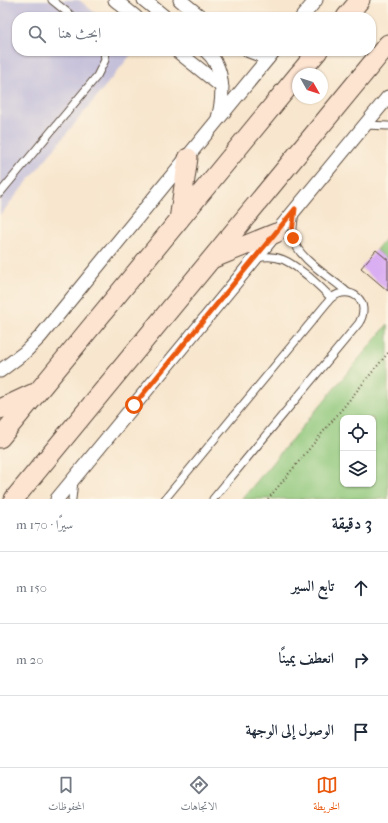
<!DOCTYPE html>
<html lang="ar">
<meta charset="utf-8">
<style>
body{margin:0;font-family:"IM FELL French Canon",Amiri,serif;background:#f6f6f7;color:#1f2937;direction:rtl}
.controls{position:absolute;right:12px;bottom:12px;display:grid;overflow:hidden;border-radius:8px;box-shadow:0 1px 3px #0004}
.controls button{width:36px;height:36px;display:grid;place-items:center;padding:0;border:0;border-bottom:1px solid #e0e1e3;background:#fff;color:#1f2937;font:20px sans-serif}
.compass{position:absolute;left:292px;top:68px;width:36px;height:36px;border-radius:50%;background:#fff;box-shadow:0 1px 3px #0004;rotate:129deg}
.stop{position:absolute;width:12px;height:12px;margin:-9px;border:3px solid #ea580c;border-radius:50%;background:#fff}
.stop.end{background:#ea580c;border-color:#fff;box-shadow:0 1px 4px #0008}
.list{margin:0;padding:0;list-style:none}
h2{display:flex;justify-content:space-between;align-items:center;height:52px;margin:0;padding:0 16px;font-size:17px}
h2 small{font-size:13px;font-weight:400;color:#747a83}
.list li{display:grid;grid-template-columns:26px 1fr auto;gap:12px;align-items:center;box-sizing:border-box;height:72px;padding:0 16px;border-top:1px solid #e0e1e3}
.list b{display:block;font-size:15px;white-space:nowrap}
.list em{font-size:13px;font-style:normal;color:#747a83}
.icon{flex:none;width:22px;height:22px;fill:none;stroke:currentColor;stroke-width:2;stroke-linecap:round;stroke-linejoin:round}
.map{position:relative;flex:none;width:388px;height:499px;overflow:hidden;direction:ltr}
.search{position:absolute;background:#fff;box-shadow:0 1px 3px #0004;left:12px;right:12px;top:12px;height:44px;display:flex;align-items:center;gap:10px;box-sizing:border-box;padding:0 14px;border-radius:16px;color:#747a83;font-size:15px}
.sheet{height:268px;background:#fff}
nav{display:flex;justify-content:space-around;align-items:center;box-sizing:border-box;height:56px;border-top:1px solid #e0e1e3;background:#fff;font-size:11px;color:#747a83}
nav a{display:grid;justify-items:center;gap:2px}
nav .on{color:#ea580c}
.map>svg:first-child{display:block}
</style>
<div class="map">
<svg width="388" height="499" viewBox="0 0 388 499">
<rect width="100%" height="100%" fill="#fcf5e5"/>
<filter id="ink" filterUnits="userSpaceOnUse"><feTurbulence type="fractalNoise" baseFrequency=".025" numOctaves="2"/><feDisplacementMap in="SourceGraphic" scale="8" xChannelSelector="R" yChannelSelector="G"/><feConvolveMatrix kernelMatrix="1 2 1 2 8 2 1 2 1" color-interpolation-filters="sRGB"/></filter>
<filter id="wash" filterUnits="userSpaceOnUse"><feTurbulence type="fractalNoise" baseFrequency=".012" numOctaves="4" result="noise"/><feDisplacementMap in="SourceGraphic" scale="16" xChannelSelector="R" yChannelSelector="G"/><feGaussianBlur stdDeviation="0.9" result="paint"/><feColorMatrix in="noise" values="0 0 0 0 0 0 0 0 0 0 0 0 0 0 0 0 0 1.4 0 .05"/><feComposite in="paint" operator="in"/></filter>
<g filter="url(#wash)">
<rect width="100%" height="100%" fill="#f8e6ce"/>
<path fill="#c5c0da" d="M0,0H79L100,17H17V51H134L0,215Z"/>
<g fill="#8fc77b" stroke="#65784c" fill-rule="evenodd">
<path d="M388,235V260L376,250Z"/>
<path d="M388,324V499H242ZM343,418H373V484H343Z"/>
</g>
<g id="blocks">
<path fill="#daaef2" d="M376,250L388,260V291L361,268Z"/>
</g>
</g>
<g filter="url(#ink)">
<use href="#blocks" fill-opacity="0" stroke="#574638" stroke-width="1"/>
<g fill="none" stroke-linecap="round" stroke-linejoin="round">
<g stroke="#574638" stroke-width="9">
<g id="lane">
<path d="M52,0L73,17"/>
<path d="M366,125L388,126"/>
<path d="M0,193L97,76L105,60L104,51"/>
<path d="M295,212C294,220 292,229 293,237C296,258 332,278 347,292"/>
<path d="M257,258C280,253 291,263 308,276C316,283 324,290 331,298"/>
<path d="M72,499L74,481"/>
<path d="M165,499L331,298C351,283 372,302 359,323L213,499"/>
</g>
</g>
<g stroke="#574638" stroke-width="15">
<g id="street">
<path d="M115,0L136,17"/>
<path d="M144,0L165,17"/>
<path d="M180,0L201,17"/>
<path d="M302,17L316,0"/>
<path d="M177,51L222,87"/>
<path d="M206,51C225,67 224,97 218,118"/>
<path d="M249,51L268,58"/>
<path d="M0,371L24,353L40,337L274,51"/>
<path d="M57,499L388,97"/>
</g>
</g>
<g stroke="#574638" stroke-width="21">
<g id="secondary">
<path d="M346,17L360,0"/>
<path d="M299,74L318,51"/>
<path d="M179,220L188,158"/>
<path d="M214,258L276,233"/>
<path d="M0,409L32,394"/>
<path d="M0,438L298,75"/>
<path d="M14,499L388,44"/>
</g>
</g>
<path stroke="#574638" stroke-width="2" stroke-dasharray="1 3" stroke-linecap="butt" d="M268,499L388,353"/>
<use href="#lane" stroke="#fff" stroke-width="7"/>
<use href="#street" stroke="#fff" stroke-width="13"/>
<use href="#secondary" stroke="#fde4d1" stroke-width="19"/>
</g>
</g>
<g fill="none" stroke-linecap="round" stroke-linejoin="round" filter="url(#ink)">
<path stroke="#ea580c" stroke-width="5" d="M134,405L295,209L292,232L293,238"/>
</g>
</svg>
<div class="controls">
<button><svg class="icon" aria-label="locate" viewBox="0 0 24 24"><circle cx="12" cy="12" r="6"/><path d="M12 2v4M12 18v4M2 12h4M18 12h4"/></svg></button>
<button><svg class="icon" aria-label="layers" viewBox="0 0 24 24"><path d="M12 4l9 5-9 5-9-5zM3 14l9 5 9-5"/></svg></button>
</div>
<svg class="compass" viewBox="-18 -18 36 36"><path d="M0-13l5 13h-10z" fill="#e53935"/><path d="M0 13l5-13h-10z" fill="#747a83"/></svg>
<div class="stop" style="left:134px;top:405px"></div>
<div class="stop end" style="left:293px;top:238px"></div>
<div class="search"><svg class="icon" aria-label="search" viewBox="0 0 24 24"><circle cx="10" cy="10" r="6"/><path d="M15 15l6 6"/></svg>ابحث هنا</div>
</div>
<section class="sheet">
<h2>3 دقيقة<small>سيرًا · 170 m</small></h2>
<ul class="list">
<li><svg class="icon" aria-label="ahead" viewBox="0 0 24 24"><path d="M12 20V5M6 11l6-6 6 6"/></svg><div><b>تابع السير</b></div><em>150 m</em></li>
<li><svg class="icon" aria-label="right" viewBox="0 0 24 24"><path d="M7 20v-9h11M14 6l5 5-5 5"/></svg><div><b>انعطف يمينًا</b></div><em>20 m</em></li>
<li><svg class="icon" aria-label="arrive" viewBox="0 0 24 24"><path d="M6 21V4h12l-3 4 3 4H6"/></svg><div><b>الوصول إلى الوجهة</b></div></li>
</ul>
</section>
<nav>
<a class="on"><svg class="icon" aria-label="map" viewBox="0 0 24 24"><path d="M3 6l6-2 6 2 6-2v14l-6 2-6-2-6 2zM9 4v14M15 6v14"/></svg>الخريطة</a>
<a><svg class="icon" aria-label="directions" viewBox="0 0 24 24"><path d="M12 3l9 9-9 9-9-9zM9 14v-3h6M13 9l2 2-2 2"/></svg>الاتجاهات</a>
<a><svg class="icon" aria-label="saved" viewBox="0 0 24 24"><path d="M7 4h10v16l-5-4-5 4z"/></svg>المحفوظات</a>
</nav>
